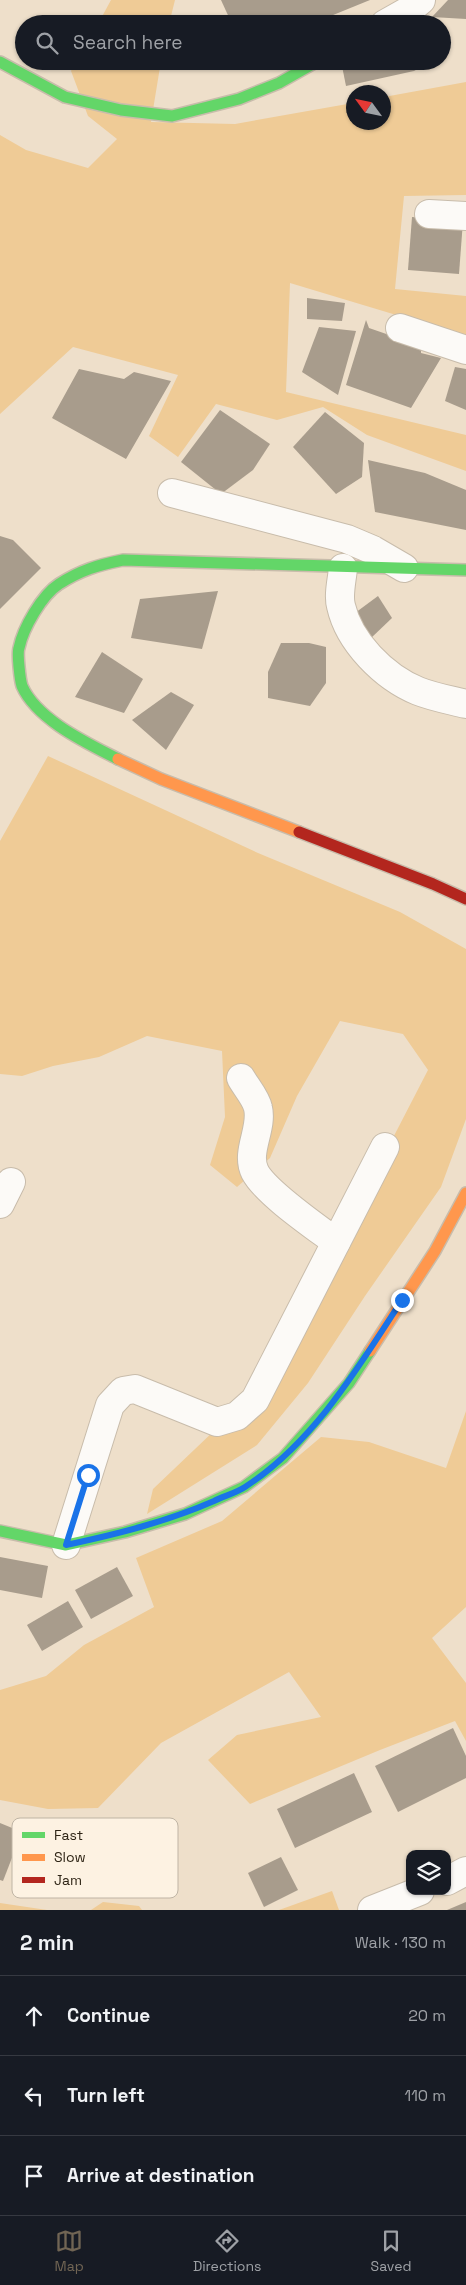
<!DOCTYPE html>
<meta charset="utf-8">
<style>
body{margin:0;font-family:"Space Grotesk",sans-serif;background:#20242c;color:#f1f3f6}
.controls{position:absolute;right:15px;bottom:15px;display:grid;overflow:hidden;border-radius:10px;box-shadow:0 1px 4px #0004}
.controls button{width:45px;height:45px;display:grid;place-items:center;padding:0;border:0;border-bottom:1px solid #363941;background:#171b24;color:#f1f3f6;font:25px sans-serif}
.compass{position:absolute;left:346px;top:85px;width:45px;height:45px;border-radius:50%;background:#171b24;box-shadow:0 1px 4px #0004;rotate:303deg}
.stop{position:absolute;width:15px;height:15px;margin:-11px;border:4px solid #1a73e8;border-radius:50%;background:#fff}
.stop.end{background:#1a73e8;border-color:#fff;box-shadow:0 1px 5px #0008}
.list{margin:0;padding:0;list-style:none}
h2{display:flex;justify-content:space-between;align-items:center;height:65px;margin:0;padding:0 20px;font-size:21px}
h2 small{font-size:16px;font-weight:400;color:#9ea1a6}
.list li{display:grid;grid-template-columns:32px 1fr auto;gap:15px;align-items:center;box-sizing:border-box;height:80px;padding:0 20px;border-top:1px solid #363941}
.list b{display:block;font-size:19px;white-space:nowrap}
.list em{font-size:16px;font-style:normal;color:#9ea1a6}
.icon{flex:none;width:28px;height:28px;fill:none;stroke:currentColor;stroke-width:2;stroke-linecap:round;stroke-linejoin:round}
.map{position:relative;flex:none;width:466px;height:1910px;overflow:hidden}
.search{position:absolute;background:#171b24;box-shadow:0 1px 4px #0004;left:15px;right:15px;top:15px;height:55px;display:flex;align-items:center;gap:12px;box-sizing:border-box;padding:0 18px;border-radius:28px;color:#9ea1a6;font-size:19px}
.sheet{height:305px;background:#171b24}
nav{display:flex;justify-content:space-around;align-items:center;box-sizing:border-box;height:70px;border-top:1px solid #363941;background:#171b24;font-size:14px;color:#9ea1a6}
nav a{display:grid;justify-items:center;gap:2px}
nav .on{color:#716554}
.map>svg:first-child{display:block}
</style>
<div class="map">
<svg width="466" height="1910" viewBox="0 0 466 1910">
<rect width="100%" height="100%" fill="#eedfca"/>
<g fill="#efcb96">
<path d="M111,0H175L169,24H98Z"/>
<path d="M76,61H161L151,122L235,124L353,103L354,122H384V97L466,82V195L404,196L395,289L466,296V336L290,283L286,392L466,435V471L367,435L323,407L277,420L216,404L178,457L149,436L178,375L73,347L0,414V135L26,150L88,168L117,139L88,116L71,71Z"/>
<path d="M48,756L258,853L400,912L466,949V1119L441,1187L365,1296L308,1383L257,1445L147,1514L153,1489L216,1429L287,1343L428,1070L403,1034L340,1021L297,1096L270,1158L237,1187L210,1165L225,1117L222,1051L147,1036L99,1057L53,1066L22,1076L0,1074V841Z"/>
<path d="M466,1411V1607L432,1638L466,1683V1741L455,1721L380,1750L250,1804L208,1760L237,1735L321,1717L289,1672L161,1743L98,1808L48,1809L0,1800V1690L46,1676L84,1645L154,1607L136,1558L222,1521L321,1437L369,1442L446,1468Z"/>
<path d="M332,1891L339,1910H279Z"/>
<path d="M103,1902L139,1906L142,1910H91Z"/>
<path d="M0,1903L47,1910H0Z"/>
</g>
<g fill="#a89c8c">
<path d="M221,0H370L311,24H232Z"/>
<path d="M448,0H466V19L432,17Z"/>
<path d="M427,16L432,24H416Z"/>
<path d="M442,40L449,52L442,56Z"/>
<path d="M341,61H432L414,71L346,86Z"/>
<path d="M412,217L463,221L459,274L408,270Z"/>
<path d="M307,298L345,303L342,321L307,319Z"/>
<path d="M366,320L369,328L421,346V353L441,358L411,408L346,385Z"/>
<path d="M319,327L356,331L338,395L302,372Z"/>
<path d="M455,367L466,369V410L445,401Z"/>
<path d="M79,369L124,379L134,372L171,381L126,459L52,418Z"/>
<path d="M220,410L270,444L253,470L221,494L181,462Z"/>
<path d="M325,412L364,443L362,477L336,494L293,447Z"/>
<path d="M368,460L425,473L466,490V530L375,512Z"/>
<path d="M0,536L13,540L41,568L0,609Z"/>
<path d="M218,591L202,649L131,638L140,599Z"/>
<path d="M378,596L392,618L370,639L355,613Z"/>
<path d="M281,643H309L326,647V683L310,706L268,698V672Z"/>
<path d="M102,652L143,679L124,713L75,697Z"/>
<path d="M171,692L194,705L166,750L132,720Z"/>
<path d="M0,1557L48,1566L42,1598L0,1590Z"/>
<path d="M117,1567L133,1596L91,1619L75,1590Z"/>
<path d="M68,1601L83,1627L42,1651L27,1625Z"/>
<path d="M453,1728L466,1756V1778L398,1812L375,1766Z"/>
<path d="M354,1773L372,1812L295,1848L277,1809Z"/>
<path d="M0,1823L22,1832L3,1881L0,1880Z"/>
<path d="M281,1857L298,1890L264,1907L248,1873Z"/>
<path d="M466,1902V1910H447Z"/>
</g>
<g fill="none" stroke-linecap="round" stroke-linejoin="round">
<g stroke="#c8bcab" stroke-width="30">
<g id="street">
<path d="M385,24L408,11L421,0"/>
<path d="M429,214L466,216"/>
<path d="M400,328L466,350"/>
<path d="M172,493L347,539L373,550L404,568"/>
<path d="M343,568C342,580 338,595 341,606C349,642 384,677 418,691C433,697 450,700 466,704"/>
<path d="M241,1078C246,1087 256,1098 258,1108C263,1129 245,1152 255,1172C266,1193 316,1227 336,1242"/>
<path d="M0,1204L11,1182"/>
<path d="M66,1545L110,1405L123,1391L135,1389L217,1422L237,1416L255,1400L385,1147"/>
<path d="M447,1881L466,1871"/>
<path d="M372,1910L420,1891"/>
</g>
</g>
<g stroke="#c8bcab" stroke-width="14">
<g id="fast">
<path d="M0,62L65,97L121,110L172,116L239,99L279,83L318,61"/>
<path d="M118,759C87,743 37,720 22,686C20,680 17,653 19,648C23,628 42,595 59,584C81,570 98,565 123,560L466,570"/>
<path d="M0,1531L66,1545L125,1532L185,1514L244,1487L283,1458L349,1383L370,1351"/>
</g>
</g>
<g stroke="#c8bcab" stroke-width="14">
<g id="slow">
<path d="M118,759L161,779L299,832"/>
<path d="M370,1351L435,1251L466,1193"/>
</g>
</g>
<g stroke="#c8bcab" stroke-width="14">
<path id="jam" d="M299,832L433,884L466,899"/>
</g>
<use href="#street" stroke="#fcfaf7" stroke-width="28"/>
<use href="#fast" stroke="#63d668" stroke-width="11"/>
<use href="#slow" stroke="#ff974d" stroke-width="11"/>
<use href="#jam" stroke="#b3261e" stroke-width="11"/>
</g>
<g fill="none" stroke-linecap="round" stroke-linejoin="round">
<path stroke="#1a73e8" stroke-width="6" d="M88,1475L66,1545C117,1534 166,1522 214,1501C224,1496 236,1493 245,1487C314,1442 358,1368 402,1300"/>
</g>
<rect x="12" y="1818" width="166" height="80" rx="8" fill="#fdf2e2" stroke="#bfb4a4" stroke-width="1"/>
<rect x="22" y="1832" width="23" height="6" fill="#63d668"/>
<rect x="22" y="1854" width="23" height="7" fill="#ff974d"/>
<rect x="22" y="1877" width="23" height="6" fill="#b3261e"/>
<g font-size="14" fill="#2e2415">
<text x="54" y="1840">Fast</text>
<text x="54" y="1862">Slow</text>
<text x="54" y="1885">Jam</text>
</g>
</svg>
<div class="controls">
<button><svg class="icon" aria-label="layers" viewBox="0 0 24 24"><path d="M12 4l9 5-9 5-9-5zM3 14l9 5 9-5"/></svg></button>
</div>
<svg class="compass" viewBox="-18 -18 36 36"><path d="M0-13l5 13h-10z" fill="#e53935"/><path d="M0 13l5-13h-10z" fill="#9ea1a6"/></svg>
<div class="stop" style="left:88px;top:1475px"></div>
<div class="stop end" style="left:402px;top:1300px"></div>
<div class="search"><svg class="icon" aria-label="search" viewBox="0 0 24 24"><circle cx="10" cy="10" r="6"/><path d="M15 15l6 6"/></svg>Search here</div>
</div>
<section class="sheet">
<h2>2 min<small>Walk · 130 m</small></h2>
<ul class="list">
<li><svg class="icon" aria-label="ahead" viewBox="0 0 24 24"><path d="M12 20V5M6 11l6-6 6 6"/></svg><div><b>Continue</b></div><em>20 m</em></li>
<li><svg class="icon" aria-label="left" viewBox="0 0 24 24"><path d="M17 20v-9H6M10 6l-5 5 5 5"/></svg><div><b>Turn left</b></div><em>110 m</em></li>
<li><svg class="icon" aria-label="arrive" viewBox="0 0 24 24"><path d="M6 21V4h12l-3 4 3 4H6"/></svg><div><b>Arrive at destination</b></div></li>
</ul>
</section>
<nav>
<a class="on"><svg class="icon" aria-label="map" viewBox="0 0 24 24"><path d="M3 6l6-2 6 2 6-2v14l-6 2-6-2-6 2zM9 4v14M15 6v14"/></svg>Map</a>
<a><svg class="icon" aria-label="directions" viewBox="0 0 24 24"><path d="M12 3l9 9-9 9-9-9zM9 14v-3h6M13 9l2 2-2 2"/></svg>Directions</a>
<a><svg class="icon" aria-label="saved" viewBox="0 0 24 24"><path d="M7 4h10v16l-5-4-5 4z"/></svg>Saved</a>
</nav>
